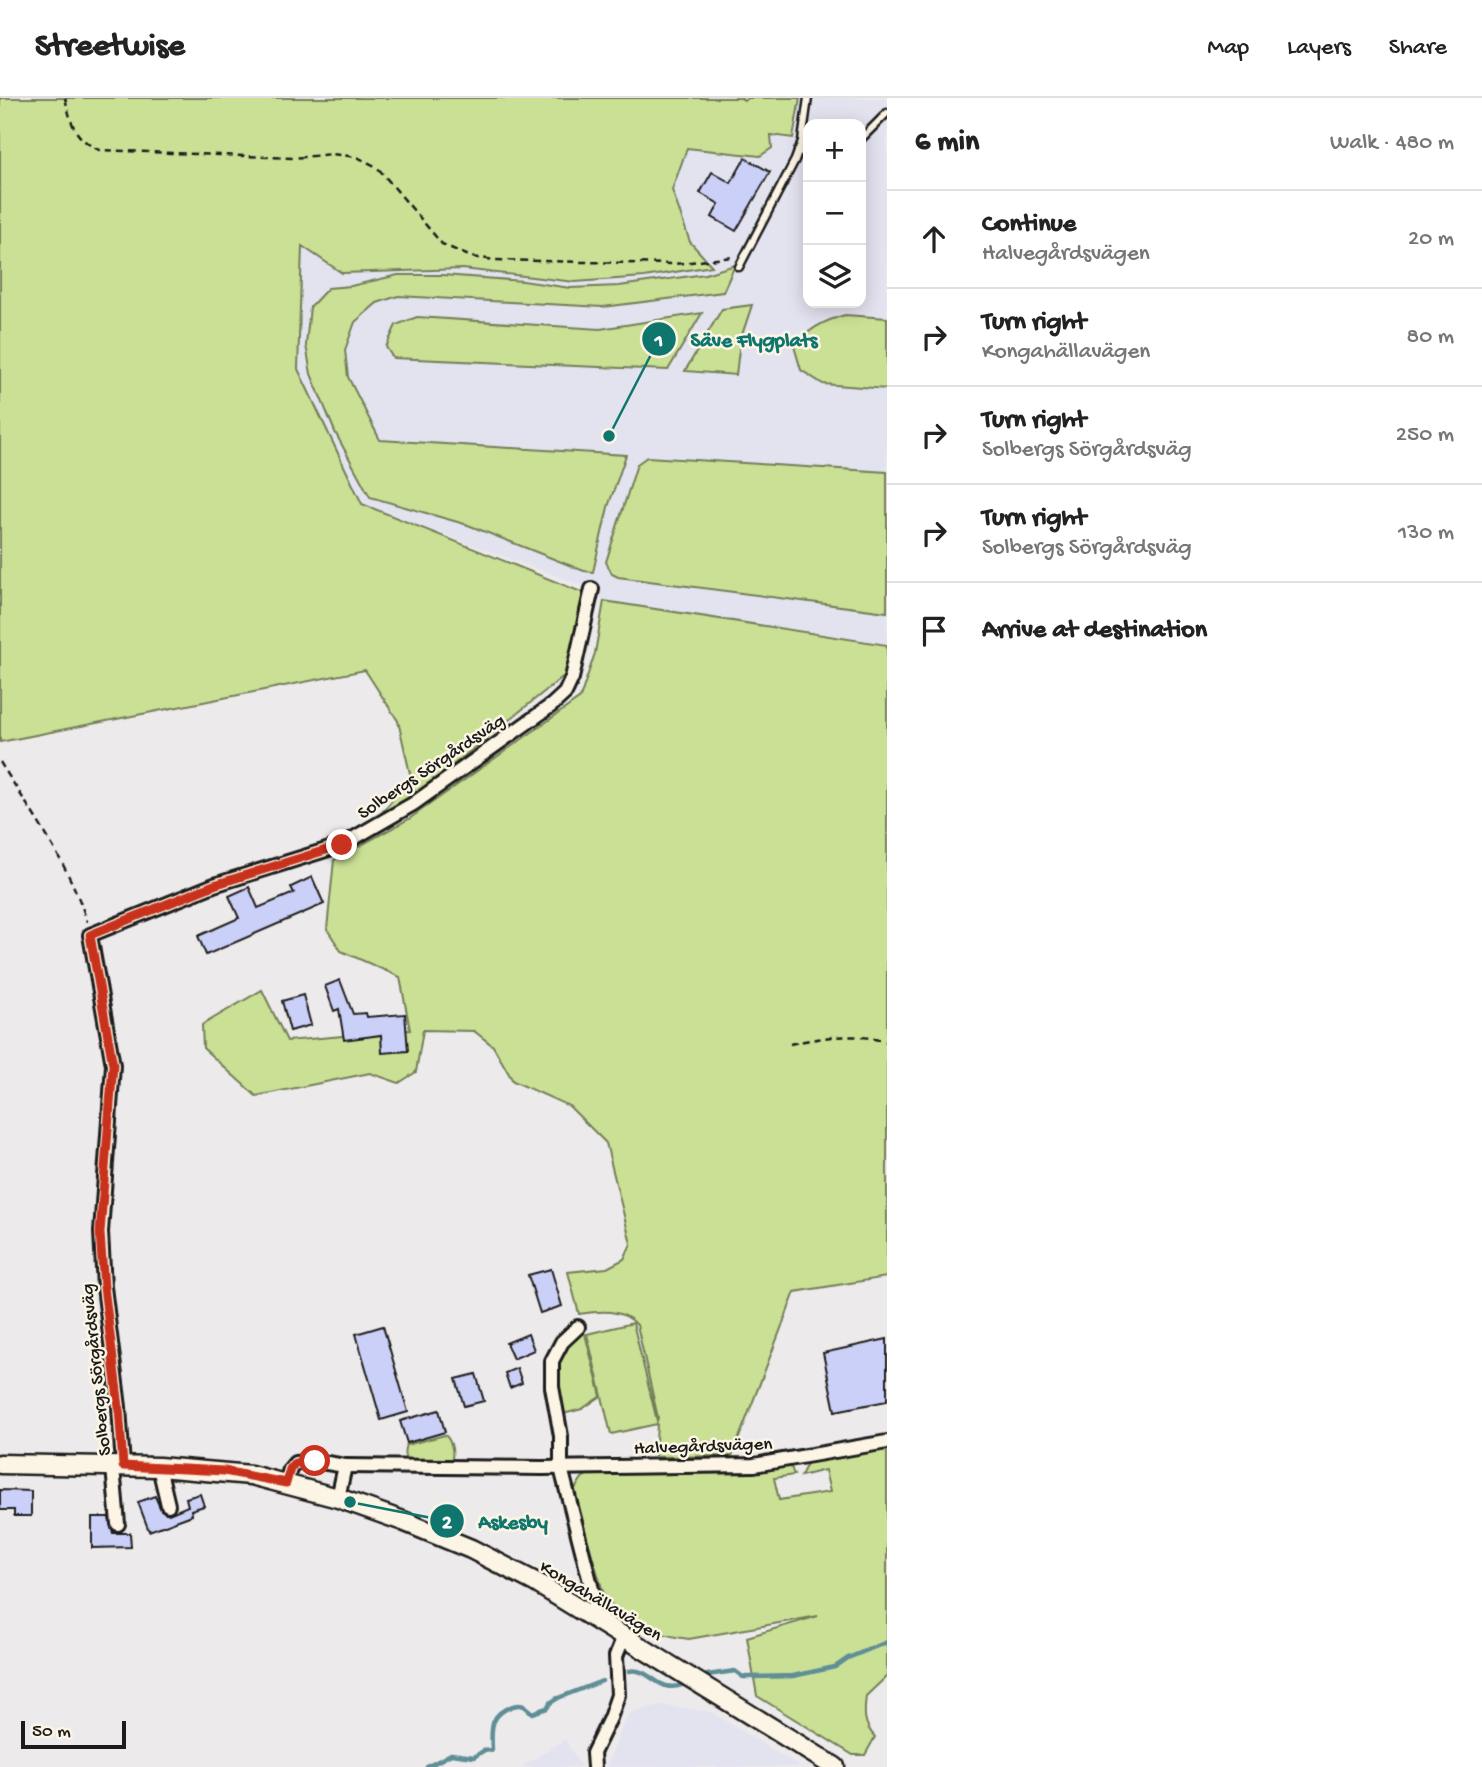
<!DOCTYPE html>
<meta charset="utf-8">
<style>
body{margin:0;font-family:"Gochi Hand",sans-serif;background:#f6f6f6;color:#222}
.controls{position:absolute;right:21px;top:21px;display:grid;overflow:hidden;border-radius:14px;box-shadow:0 4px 18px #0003}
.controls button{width:63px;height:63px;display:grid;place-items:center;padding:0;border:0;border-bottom:2px solid #e0e0e0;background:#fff;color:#222;font:35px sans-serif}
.scale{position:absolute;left:21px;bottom:18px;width:105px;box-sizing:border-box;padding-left:7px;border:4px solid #1c1c1c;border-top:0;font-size:19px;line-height:24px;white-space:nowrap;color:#1c1c1c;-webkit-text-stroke:5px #fcf5e5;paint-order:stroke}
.stop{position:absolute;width:21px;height:21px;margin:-16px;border:5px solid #c8321e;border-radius:50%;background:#fff}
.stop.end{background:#c8321e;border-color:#fff;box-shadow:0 2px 7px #0008}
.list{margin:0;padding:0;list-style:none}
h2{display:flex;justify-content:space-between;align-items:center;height:91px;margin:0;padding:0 28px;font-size:30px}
h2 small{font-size:23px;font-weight:400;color:#767676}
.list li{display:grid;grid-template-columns:46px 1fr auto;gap:21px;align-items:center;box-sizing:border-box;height:98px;padding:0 28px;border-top:2px solid #e0e0e0}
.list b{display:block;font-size:26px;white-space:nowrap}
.list p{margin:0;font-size:23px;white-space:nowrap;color:#767676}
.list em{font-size:23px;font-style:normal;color:#767676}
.icon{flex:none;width:38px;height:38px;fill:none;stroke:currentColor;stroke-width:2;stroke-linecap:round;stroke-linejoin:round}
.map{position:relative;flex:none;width:887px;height:1669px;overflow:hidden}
header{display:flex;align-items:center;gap:42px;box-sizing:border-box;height:98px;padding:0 35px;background:#fff;border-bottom:2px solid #e0e0e0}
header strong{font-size:33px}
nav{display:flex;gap:38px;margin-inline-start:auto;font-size:24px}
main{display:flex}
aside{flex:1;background:#fff}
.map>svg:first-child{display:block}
</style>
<header>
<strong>Streetwise</strong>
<nav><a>Map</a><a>Layers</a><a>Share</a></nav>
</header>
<main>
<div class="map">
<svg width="887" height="1669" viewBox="0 0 887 1669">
<rect width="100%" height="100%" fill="#edeaeb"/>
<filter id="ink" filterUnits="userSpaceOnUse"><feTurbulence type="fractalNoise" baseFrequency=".0143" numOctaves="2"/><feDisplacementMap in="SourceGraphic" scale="14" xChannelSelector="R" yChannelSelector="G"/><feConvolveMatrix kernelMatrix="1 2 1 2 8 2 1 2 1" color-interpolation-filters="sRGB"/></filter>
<g filter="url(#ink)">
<g fill="#e3e2ef" fill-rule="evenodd">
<path d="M0,0H887V547L604,503L592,491L362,406L298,271L302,148ZM808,26H861V205H808Z"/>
<path d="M660,1607L711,1614L800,1669H606L628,1616Z"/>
<path d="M565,1641L581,1669H522Z"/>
</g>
<g fill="#cae095" stroke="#737e58" stroke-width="2">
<path d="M0,0H741L744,3L748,0H800L793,40L771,37L772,50L760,58L687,50L672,92L690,144L712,168L644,179L575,184L463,171L342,175L302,148L298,271L362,406L584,495L565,577L418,695L379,718L411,680L398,623L365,572L0,644Z"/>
<path d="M735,167L723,194L603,209L398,198L377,205L355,224L345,252L348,279L380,342L626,357L608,409L593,474L584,473L468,427L370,399L335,334L311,276L306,247L310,209L328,190L351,188L398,177H443L523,183L570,190L619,188L705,176Z"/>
<path d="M752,207L740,243L736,277L685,273L722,211Z"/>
<path d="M702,215L668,272L393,260L386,249L396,227L417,219L600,231Z"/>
<path d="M845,217L887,220V291L823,286L801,272L794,248C809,231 823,223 845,217Z"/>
<path d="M647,359L887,374V514L618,479L612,476L606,464L637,366Z"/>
<path d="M604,503L887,547V1179L795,1194L732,1358L655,1359L657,1326L611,1336L587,1236L633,1225L657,1323L658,1320L637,1227C623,1210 599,1213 579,1216L568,1174L607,1170L624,1161L631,1146L606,1045L569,1008L513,983L493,948L474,933L423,932L416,974L399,985L370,975L256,998L203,950L202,927L262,892L287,943L410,932L400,879L341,853L327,831L334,762L409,721L580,600L595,555Z"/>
<path d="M582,1234L585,1236L601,1298L582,1311L563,1316C555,1276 548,1264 582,1234Z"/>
<path d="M445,1337C452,1343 455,1357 450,1364L410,1365C404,1359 403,1355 406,1347Z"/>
<path d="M887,1350V1578L866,1598C864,1615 863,1626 875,1639L865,1657H853L757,1598L747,1539L818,1518L689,1541C656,1537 624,1526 604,1497L575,1400V1391L582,1380L592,1374L633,1376L791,1369L794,1377L774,1380L779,1402L830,1394L825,1372L801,1378L808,1363Z"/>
</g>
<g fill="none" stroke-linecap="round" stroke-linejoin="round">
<g stroke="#5f8e96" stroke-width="4.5">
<path d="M629,1573C651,1569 657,1596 682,1587"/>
<path d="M707,1577L735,1573L743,1579H750L793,1578L835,1569L848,1560L887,1544"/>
<path d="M427,1669L451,1656L474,1659L483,1653L492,1652C491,1631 489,1616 513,1608C522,1605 525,1608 532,1615L547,1610L550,1605L558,1600L602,1583"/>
</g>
</g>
<g fill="#cbd0f8" stroke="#1c1c1c" stroke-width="2">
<path d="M745,60L770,74L736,133L712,119L719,106L700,95L712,74L731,85Z"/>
<path d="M312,779L324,806L206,857L198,838L239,820L229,798L249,789L258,810L294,795L291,789Z"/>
<path d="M340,882L353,916L366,915L367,919L405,916L408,953L382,955L381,937L344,942L339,911L334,913L325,888Z"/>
<path d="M303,897L311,927L290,933L282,903Z"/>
<path d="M551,1171L562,1208L540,1215L528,1177Z"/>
<path d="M383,1228L408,1314L381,1322L356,1236Z"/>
<path d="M528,1236L534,1252L513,1261L506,1245Z"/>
<path d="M887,1241V1303L835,1313L823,1255Z"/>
<path d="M517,1270L522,1285L510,1290L505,1275Z"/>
<path d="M476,1276L484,1303L464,1308L456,1281Z"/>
<path d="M439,1312L445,1334L407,1345L400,1323Z"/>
<path d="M0,1392L31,1393V1418H14V1412H0Z"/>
<path d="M200,1396L204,1408L191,1412L192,1417L149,1433L138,1404L155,1398L161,1412L169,1416L188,1408L186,1400Z"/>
<path d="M92,1419H109L113,1435H130L131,1449L92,1450Z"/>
</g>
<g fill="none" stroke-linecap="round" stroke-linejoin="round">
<g stroke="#1c1c1c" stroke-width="11">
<g id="lane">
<path d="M861,41L887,15"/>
<path d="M798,53L808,56"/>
<path d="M739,169L795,62L802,43L808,0"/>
</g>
</g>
<g stroke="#1c1c1c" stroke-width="18">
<g id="street">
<path d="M578,1229L562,1244L552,1263V1289L561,1338V1370L595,1503L590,1518"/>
<path d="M123,1368L119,1309L104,1189L101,1134L113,967L90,837L214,787L342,747L413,706L552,607L565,595L572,580L592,491"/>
<path d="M345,1368L542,1370L754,1367L887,1344"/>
<path d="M113,1369L118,1426"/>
<path d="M159,1369L168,1407"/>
<path d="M286,1385L290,1371L295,1365L315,1363L345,1368L338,1400"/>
<path d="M594,1669L593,1655L610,1620L618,1597L616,1558L624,1538"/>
</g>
</g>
<g stroke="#1c1c1c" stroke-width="23">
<path id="secondary" d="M0,1366L159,1369L251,1377L338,1400L403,1423L471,1451L535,1484L835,1669"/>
</g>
<g stroke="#1c1c1c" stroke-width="2.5" stroke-dasharray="7 5" stroke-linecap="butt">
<path d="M65,0C72,27 73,39 99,52L294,60L332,56L357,59L377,69L442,146L471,159L496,162L674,166L733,159"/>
<path d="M0,664C31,714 70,767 87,824"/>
<path d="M790,946C823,939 854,934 887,944"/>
</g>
<use href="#lane" stroke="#fcf5e5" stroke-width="6"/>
<use href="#street" stroke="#fcf5e5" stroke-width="12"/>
<use href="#secondary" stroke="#fcf5e5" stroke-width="18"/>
</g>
</g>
<g fill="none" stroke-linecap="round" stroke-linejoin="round" filter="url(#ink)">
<path stroke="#c8321e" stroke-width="9" d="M315,1363L295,1365L290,1371L286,1385L224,1373L123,1368L119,1309L104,1189L100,1135L113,967L90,837L214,787L342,747"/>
</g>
<g text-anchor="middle" stroke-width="5" stroke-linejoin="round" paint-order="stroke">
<g font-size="19" fill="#1c1c1c" stroke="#fcf5e5">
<text transform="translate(430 667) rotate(-34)" y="7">Solbergs Sörgårdsväg</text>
<text transform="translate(94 1272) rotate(-96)" y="7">Solbergs Sörgårdsväg</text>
<text transform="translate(703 1346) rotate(-2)" y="7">Halvegårdsvägen</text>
<text transform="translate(602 1501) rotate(31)" y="7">Kongahällavägen</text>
</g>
</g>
<path fill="none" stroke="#0f766e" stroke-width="2.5" d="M609 338L659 241M350 1404L447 1423"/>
<g fill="#0f766e" stroke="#fcf5e5" stroke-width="2.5">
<circle cx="609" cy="338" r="7"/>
<circle cx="350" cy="1404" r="7"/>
<circle cx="659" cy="241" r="18"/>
<circle cx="447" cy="1423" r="18"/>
</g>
<g font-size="21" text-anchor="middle" font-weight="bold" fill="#fff">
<text x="659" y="248">1</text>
<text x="447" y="1430">2</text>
</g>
<g font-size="21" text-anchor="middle" font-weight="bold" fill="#0f766e" stroke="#fcf5e5" stroke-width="5" stroke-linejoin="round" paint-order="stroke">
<text x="754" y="248">Säve Flygplats</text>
<text x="513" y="1430">Askesby</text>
</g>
</svg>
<div class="controls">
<button>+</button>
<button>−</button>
<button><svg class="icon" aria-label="layers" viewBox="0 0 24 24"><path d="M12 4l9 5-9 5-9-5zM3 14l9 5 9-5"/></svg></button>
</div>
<div class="scale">50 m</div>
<div class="stop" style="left:315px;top:1363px"></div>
<div class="stop end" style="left:342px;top:747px"></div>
</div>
<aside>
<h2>6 min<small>Walk · 480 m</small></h2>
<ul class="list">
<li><svg class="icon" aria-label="ahead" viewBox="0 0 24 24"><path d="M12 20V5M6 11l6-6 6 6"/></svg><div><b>Continue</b><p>Halvegårdsvägen</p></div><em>20 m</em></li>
<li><svg class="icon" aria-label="right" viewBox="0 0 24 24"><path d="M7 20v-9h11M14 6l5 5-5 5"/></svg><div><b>Turn right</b><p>Kongahällavägen</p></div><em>80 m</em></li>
<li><svg class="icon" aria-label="right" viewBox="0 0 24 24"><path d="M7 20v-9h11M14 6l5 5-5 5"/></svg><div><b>Turn right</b><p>Solbergs Sörgårdsväg</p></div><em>250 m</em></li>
<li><svg class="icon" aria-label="right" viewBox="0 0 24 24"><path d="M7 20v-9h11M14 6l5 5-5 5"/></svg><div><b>Turn right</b><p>Solbergs Sörgårdsväg</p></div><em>130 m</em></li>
<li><svg class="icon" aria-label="arrive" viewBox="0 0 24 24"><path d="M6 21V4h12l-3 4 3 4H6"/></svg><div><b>Arrive at destination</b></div></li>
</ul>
</aside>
</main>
